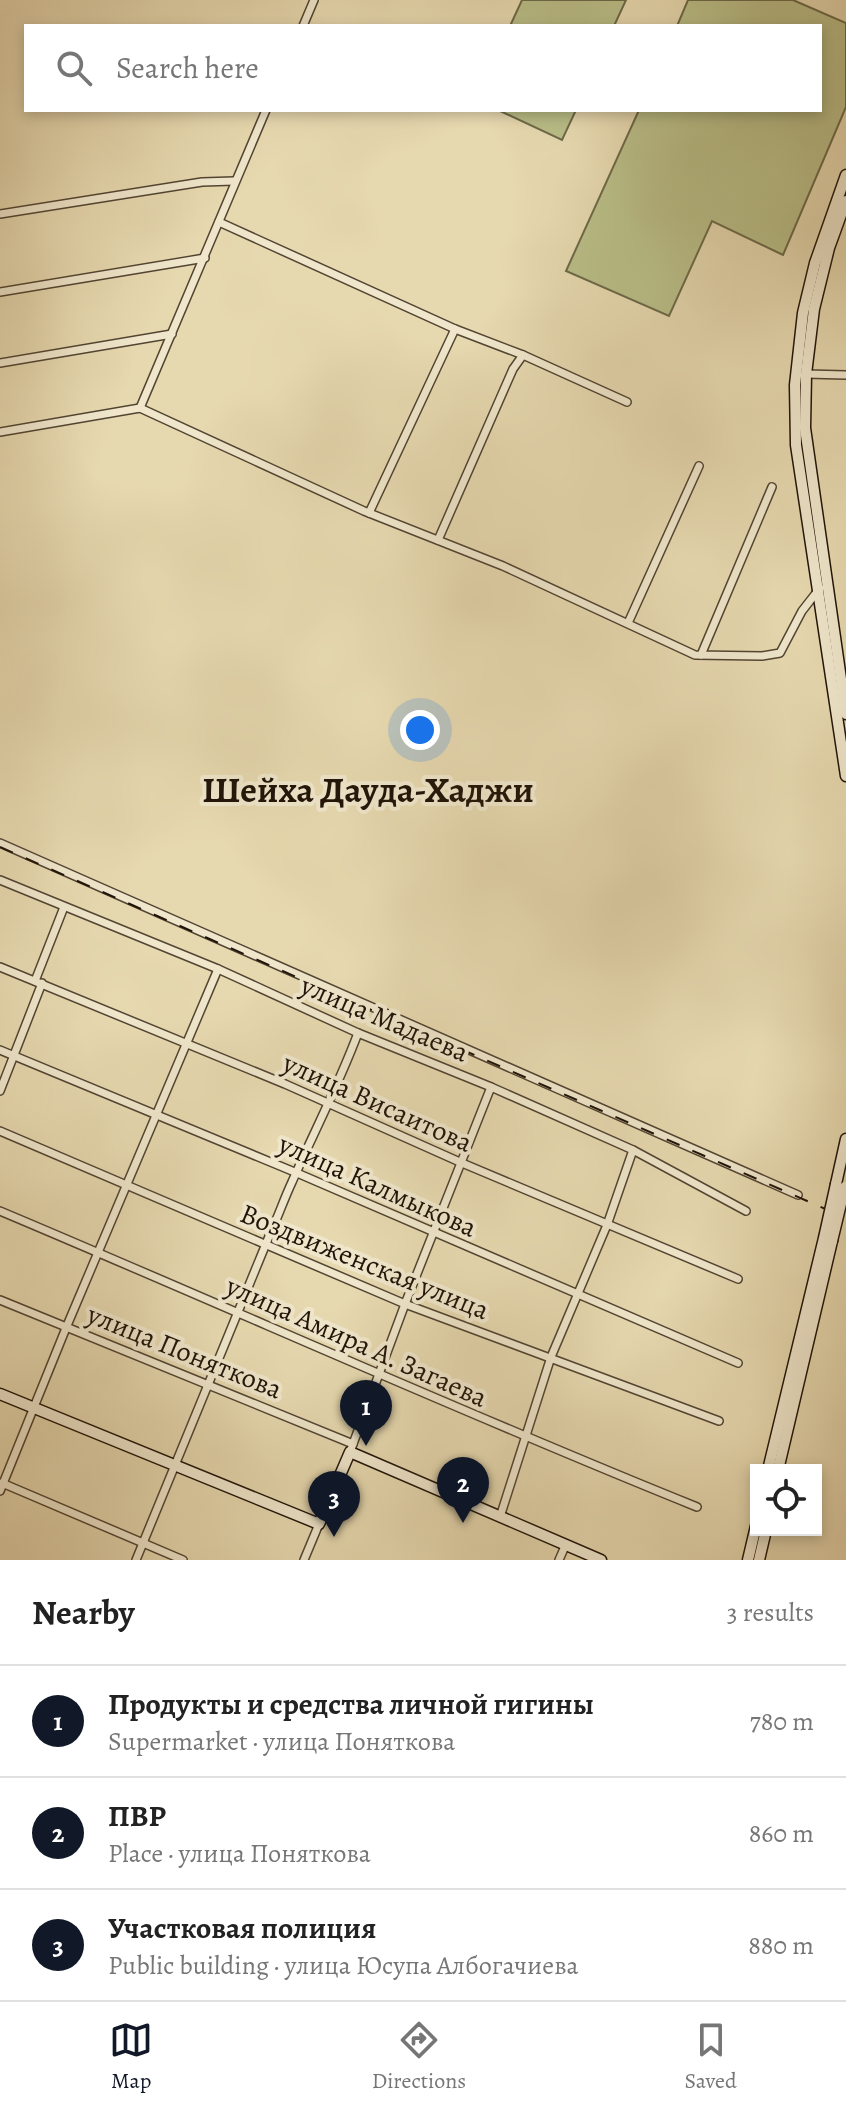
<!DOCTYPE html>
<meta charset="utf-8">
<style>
body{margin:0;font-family:Alegreya,serif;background:#f2f2f2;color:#222}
.controls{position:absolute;right:24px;bottom:24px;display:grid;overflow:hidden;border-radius:0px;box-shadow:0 4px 12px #0003}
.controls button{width:72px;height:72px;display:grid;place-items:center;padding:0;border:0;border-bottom:2px solid #e0e0e0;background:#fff;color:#222;font:40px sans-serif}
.you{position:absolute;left:420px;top:730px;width:28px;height:28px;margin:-20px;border:6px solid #fff;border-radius:50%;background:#1a73e8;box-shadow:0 0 0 12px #1a73e833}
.badge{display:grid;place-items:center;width:52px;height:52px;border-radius:50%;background:#111827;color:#fff;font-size:26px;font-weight:700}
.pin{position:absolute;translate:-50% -66px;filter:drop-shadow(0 2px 4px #0008)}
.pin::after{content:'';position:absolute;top:42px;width:28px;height:24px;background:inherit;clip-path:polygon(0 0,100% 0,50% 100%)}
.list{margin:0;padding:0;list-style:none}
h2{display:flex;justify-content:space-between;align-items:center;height:104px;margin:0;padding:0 32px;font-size:34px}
h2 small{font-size:26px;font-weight:400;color:#767676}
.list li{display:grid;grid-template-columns:52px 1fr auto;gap:24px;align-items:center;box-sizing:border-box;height:112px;padding:0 32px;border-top:2px solid #e0e0e0}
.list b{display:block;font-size:30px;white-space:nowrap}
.list p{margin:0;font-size:26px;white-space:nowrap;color:#767676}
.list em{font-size:26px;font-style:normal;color:#767676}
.icon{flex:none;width:44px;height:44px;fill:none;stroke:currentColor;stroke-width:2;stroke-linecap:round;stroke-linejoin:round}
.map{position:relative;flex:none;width:846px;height:1560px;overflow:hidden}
.search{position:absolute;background:#fff;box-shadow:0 4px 12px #0003;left:24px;right:24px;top:24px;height:88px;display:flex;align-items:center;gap:20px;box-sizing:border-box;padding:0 28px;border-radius:0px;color:#767676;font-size:30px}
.sheet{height:440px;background:#fff}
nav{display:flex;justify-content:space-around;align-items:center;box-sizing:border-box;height:112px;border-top:2px solid #e0e0e0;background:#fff;font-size:22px;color:#767676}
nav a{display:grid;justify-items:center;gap:4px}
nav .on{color:#111827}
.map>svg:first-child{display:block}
</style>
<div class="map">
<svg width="846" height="1560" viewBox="0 0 846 1560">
<rect width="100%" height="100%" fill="#e6d8af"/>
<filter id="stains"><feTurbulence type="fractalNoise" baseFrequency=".0025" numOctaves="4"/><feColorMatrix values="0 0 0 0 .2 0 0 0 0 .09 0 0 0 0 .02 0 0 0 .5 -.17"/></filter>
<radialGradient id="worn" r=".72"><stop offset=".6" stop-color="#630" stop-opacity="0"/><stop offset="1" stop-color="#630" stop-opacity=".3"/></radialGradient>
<g fill="#b9be88" stroke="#6c6948" stroke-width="2">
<path d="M522,0H626L614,26H510Z"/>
<path d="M688,0H793L846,23V107L783,255L712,221L669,316L566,271L639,110H820V26H677Z"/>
<path d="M498,110H576L562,140Z"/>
</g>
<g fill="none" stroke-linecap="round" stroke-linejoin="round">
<g stroke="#524532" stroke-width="10">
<g id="street">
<path d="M303,26L314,0"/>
<path d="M0,214L202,182L234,181"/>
<path d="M219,222L455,329L523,355L627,402"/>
<path d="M0,292L205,258"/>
<path d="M0,363L172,334"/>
<path d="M806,374L846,375"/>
<path d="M140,408L364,511L503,566L695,655L762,656L780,653L802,611L820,588"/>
<path d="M140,408L266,110"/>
<path d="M0,432L140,408"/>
<path d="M369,513L455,329"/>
<path d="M438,540L513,369L523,355"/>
<path d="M628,623L699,466"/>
<path d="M701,655L772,487"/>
<path d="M0,843L798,1195"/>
<path d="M0,880L218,969L358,1033L491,1087L633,1150L746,1211"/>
<path d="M0,967L285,1084L462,1163L738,1279"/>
<path d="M35,981L64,907"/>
<path d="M0,1050L297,1173L738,1363"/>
<path d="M0,1091L42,983"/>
<path d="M0,1131L405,1304L719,1421"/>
<path d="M0,1211C233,1309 463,1413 697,1507"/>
<path d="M0,1300L353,1444"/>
<path d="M350,1452L405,1304L491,1087"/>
<path d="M2,1483L183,1560"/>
<path d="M0,1491L66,1328L218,969"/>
<path d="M500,1517L551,1357L607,1225L633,1150"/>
<path d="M136,1560L270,1234C278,1217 284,1199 292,1182C314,1132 339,1084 358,1033"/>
<path d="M304,1560L319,1524"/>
<path d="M559,1560L566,1544"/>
</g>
</g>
<g stroke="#201408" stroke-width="13">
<g id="secondary">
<path d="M846,175L815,263L803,313L795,385L796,445L846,776"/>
<path d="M846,201L829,248L814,309L806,374L805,428L846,714"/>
<path d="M836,1184L846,1139"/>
<path d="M0,1394L319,1524L350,1452L601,1560"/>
<path d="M768,1470L824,1238"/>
<path d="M778,1470L832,1241"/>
<path d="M748,1560L756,1526"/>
<path d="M759,1560L766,1530"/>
</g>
</g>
<use href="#street" stroke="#efe6cb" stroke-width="7"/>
<use href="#secondary" stroke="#efe6cb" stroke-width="10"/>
<path stroke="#201408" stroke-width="2" stroke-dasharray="14 14" stroke-linecap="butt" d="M0,847L846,1218"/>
<g stroke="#201408" stroke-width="13" stroke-linecap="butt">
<g id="secondary-bridge">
<path d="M824,1238L836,1184"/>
<path d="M832,1241L845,1187"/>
</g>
</g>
<use href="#secondary-bridge" stroke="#efe6cb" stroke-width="10"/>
</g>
<g text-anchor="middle" stroke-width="8" stroke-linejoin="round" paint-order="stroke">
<g font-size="28" fill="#201408" stroke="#efe6cb">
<text transform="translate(385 1018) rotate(23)" y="10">улица Мадаева</text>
<text transform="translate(378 1102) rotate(24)" y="10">улица Висаитова</text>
<text transform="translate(378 1185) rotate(24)" y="10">улица Калмыкова</text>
<text transform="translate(365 1261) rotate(22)" y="10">Воздвиженская улица</text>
<text transform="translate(357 1341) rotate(24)" y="10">улица Амира А. Загаева</text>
<text transform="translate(185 1351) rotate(22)" y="10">улица Поняткова</text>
</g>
<g font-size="36" font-weight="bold" fill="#201408" stroke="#efe6cb">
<text x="368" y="802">Шейха Дауда-Хаджи</text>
</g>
</g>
<rect width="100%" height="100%" filter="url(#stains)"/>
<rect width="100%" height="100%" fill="url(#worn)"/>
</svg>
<div class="controls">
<button><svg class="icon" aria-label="locate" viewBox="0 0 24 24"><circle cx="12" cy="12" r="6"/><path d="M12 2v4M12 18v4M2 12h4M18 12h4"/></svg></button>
</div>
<div class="you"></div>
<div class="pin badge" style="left:366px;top:1446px">1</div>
<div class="pin badge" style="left:463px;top:1523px">2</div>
<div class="pin badge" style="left:334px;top:1537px">3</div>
<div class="search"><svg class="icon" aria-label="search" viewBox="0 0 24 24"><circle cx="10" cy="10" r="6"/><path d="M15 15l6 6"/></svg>Search here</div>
</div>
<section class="sheet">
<h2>Nearby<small>3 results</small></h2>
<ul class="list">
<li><span class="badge">1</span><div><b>Продукты и средства личной гигины</b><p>Supermarket · улица Поняткова</p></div><em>780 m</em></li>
<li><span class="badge">2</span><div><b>ПВР</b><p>Place · улица Поняткова</p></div><em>860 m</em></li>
<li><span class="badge">3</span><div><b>Участковая полиция</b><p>Public building · улица Юсупа Албогачиева</p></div><em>880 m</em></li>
</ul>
</section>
<nav>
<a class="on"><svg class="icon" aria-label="map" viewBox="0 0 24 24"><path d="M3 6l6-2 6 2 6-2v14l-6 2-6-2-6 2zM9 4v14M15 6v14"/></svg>Map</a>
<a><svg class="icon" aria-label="directions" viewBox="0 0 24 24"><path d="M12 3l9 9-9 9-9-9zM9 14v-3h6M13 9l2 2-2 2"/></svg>Directions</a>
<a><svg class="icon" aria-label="saved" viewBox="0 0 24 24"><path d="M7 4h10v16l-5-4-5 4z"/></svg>Saved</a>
</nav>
